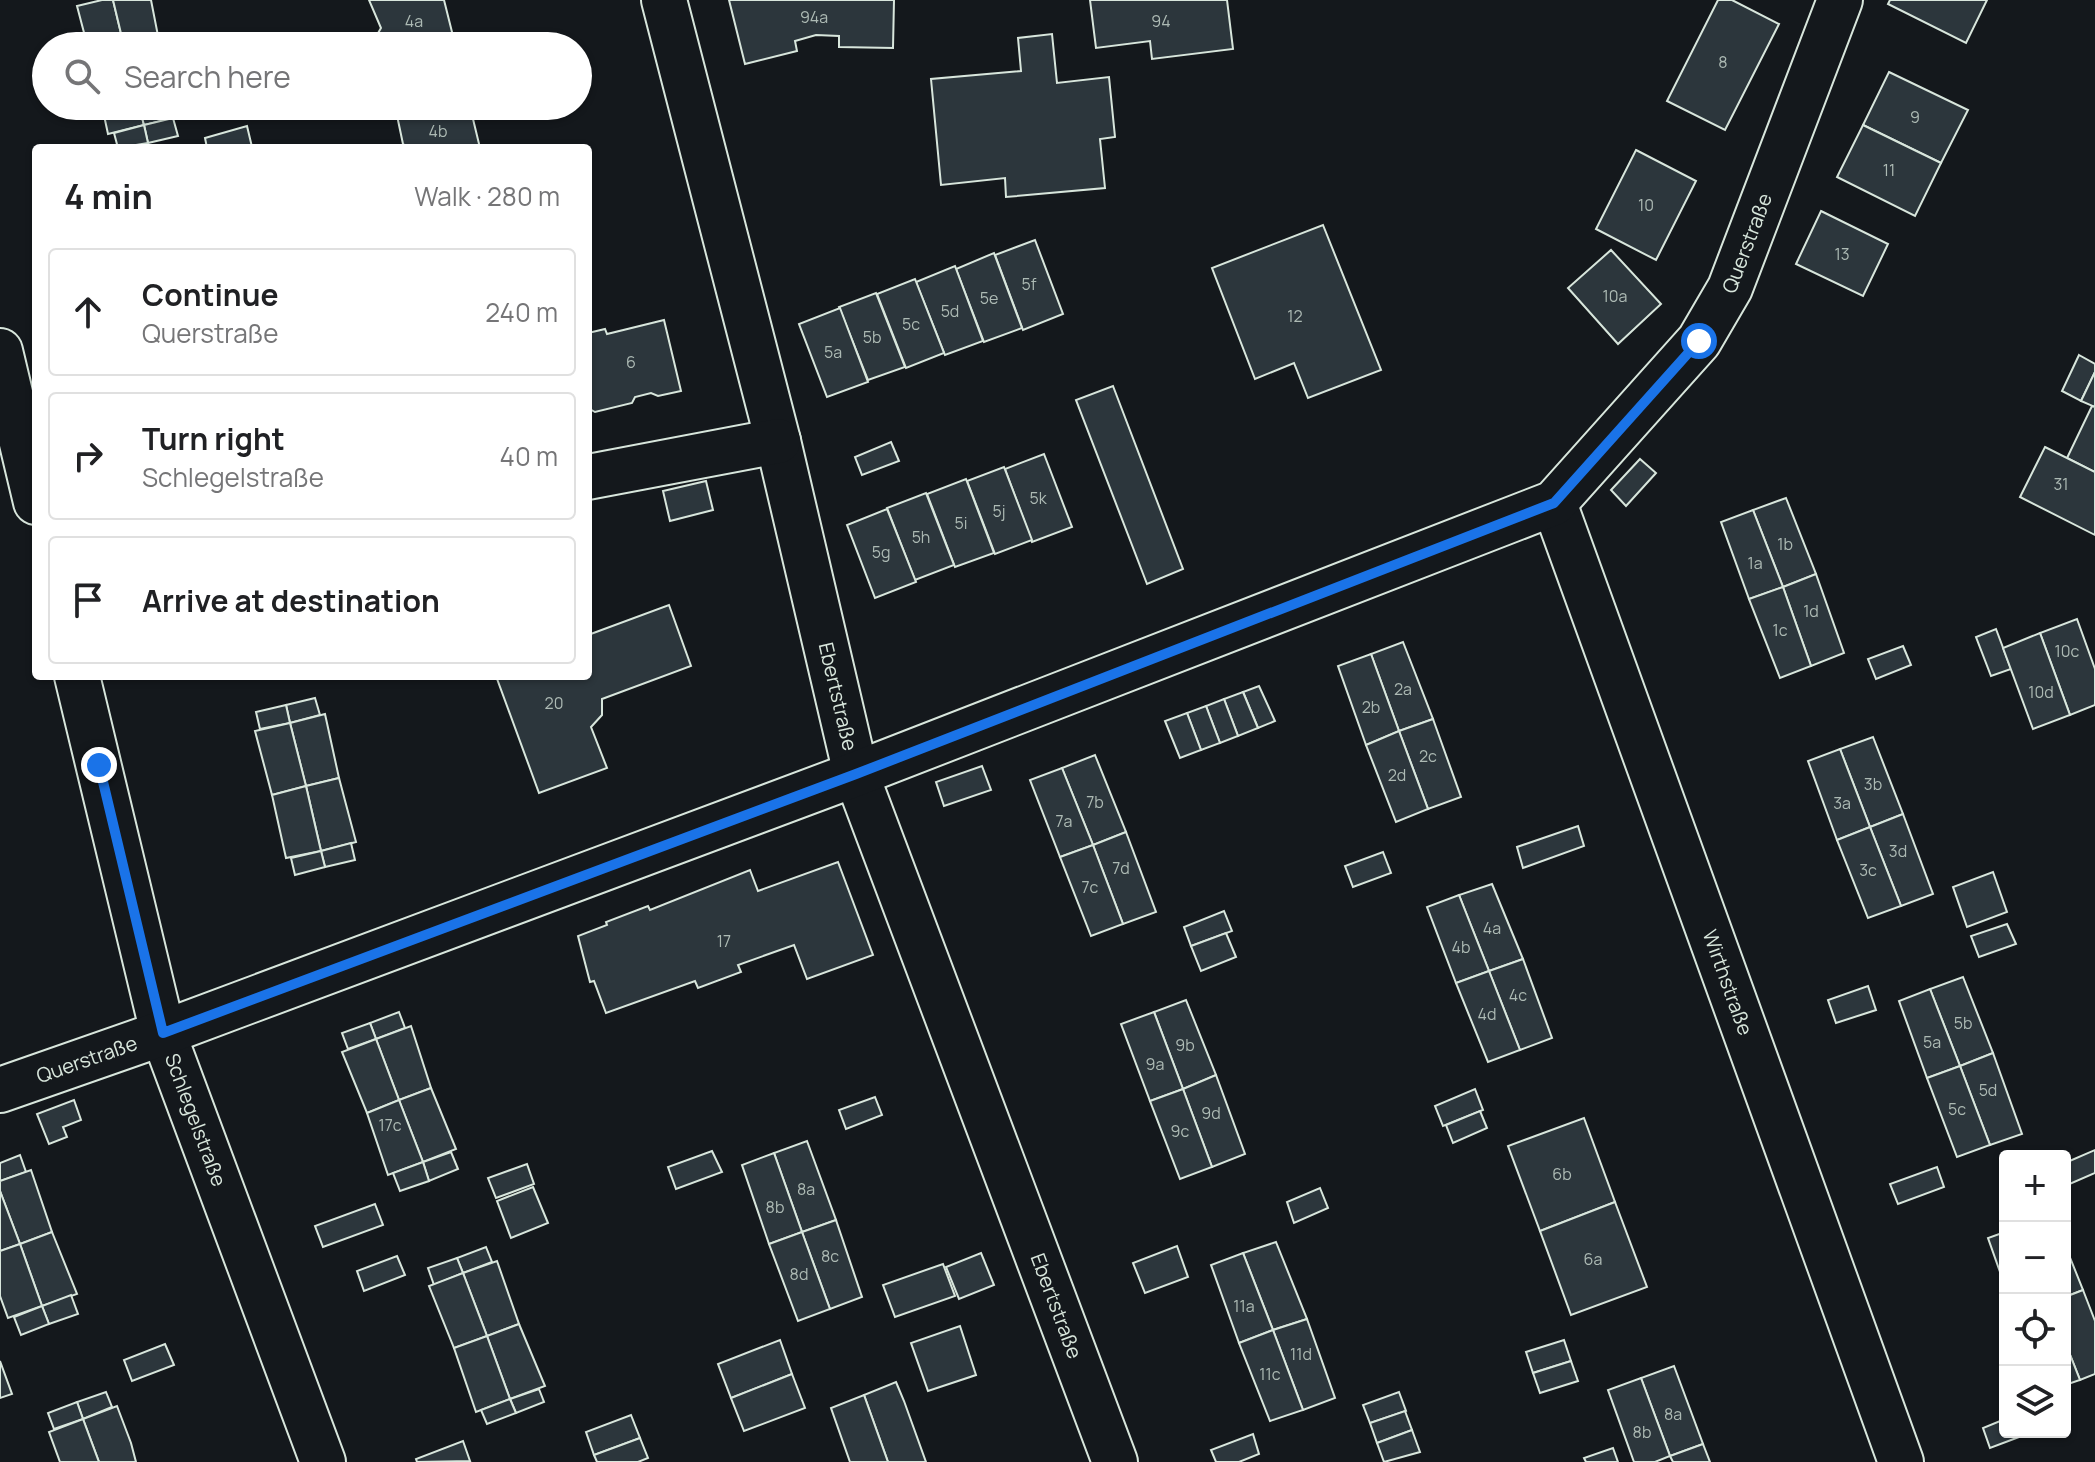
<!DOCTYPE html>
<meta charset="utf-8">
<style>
body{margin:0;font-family:Manrope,sans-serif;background:#f2f2f2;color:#202124}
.controls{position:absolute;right:24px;bottom:24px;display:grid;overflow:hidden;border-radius:8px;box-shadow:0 2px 6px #0004}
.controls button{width:72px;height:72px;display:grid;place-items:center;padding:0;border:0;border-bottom:2px solid #e0e0e0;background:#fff;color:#202124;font:40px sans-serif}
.stop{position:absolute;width:24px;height:24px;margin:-18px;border:6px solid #1a73e8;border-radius:50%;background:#fff}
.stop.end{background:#1a73e8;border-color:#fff;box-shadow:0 2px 8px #0008}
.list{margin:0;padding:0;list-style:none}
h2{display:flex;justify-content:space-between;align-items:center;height:104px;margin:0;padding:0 32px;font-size:34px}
h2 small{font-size:26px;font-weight:400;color:#757577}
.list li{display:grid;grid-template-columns:52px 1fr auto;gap:24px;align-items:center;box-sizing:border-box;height:128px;margin:0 16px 16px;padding:0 16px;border:2px solid #e0e0e0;border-radius:8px}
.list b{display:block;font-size:30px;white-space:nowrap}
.list p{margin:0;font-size:26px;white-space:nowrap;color:#757577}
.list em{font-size:26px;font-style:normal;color:#757577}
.icon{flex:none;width:44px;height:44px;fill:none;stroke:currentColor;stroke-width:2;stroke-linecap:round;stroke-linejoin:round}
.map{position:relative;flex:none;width:2095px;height:1462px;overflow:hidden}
.search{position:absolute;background:#fff;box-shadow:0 2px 6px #0004;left:32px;top:32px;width:560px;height:88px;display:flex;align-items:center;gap:20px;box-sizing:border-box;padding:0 28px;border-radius:44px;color:#757577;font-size:30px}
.panel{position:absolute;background:#fff;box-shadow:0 2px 6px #0004;left:32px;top:144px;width:560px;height:536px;border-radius:8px}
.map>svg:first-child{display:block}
</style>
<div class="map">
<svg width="2095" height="1462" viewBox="0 0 2095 1462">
<rect width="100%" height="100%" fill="#14181c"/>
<g fill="#2c363c" stroke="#d8e6dc" stroke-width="2">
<path d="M102,0H113L124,46L87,44L77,6Z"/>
<path d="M113,0H151L160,46H124Z"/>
<path d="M369,0H444L454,40L431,46H380L377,35L381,28Z"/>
<path d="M729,0H894L893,48L839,47V36L816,35L795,41L797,51L745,64Z"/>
<path d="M1090,0H1227L1233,49L1152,59L1150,41L1096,48Z"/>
<path d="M1718,0H1732L1779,24L1725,130L1667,101Z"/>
<path d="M1890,0H1987L1966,43L1888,4Z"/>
<path d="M1052,34L1057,83L1109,77L1115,137L1100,139L1105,188L1006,197L1005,178L941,185L931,79L1021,71L1018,38Z"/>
<path d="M1889,72L1968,110L1941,163L1863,125Z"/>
<path d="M102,106H139L144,125L108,134Z"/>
<path d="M139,106H177L179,117L144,125Z"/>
<path d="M475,106L477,118L473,119L480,148H410L403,144L395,106Z"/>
<path d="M173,118L178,136L148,143L144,125Z"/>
<path d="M144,125L148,143L118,148L114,133Z"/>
<path d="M1863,125L1941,163L1915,216L1837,177Z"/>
<path d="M247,126L252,147L207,148L205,138Z"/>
<path d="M1636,150L1696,181L1656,260L1596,229Z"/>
<path d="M1821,211L1888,244L1863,296L1796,264Z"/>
<path d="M1323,225L1381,370L1308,398L1294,363L1255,379L1212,268Z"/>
<path d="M1035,240L1063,314L1023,330L995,255Z"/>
<path d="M1611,250L1661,304L1618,344L1568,288Z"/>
<path d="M994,253L1022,328L984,342L956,269Z"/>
<path d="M955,266L983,341L945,355L916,282Z"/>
<path d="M915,279L944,353L906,368L877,294Z"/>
<path d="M876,293L905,367L868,380L839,307Z"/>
<path d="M840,308L868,382L827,397L799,324Z"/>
<path d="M664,320L681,391L658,396L651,393L635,397L632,403L595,412L588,408V333L605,329L607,334Z"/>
<path d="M2079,355L2095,364V372L2081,401L2062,391Z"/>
<path d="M2095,372V407L2081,401Z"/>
<path d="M1113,386L1183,569L1147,584L1076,400Z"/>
<path d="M2092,406L2095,407V472L2067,458Z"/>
<path d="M891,442L899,461L862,475L855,457Z"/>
<path d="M2045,447L2095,472V535L2020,497Z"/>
<path d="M1044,454L1072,527L1032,542L1005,469Z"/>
<path d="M1640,459L1656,473L1626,506L1611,490Z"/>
<path d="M1004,467L1032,540L995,554L967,481Z"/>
<path d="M966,479L994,553L955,567L927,494Z"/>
<path d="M706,481L713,510L670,521L663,491Z"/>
<path d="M926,493L954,565L915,580L887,508Z"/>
<path d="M1786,498L1816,574L1783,587L1753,510Z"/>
<path d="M887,509L916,582L875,598L847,525Z"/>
<path d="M1753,510L1783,587L1749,599L1721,522Z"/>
<path d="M1816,574L1844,653L1811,666L1783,587Z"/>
<path d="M1783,587L1811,666L1780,678L1749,599Z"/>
<path d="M669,605L691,666L602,699V715L591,727L607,768L539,793L496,676H588V635Z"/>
<path d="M2077,619L2095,669V705L2070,715L2040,633Z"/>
<path d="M1996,629L2011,669L1991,676L1976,637Z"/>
<path d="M2040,633L2070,715L2033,729L2003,648Z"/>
<path d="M1403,642L1433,719L1399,731L1371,654Z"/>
<path d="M1903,646L1911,665L1876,679L1868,659Z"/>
<path d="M1371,654L1399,731L1366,745L1338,666Z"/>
<path d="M1259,686L1275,721L1258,728L1243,692Z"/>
<path d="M1243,692L1258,728L1238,736L1224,699Z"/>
<path d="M315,698L320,715L290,723L286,705Z"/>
<path d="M1224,699L1238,736L1220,743L1206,706Z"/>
<path d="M286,705L290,723L260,729L256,712Z"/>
<path d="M1206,706L1220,743L1201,750L1187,713Z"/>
<path d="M1187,713L1201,750L1180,758L1165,721Z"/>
<path d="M325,714L339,778L306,786L290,723Z"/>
<path d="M1433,719L1461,797L1428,809L1399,731Z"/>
<path d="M290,723L306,786L272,795L255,731Z"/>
<path d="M1399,731L1428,809L1396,822L1366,745Z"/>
<path d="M1873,737L1903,814L1870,827L1840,749Z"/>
<path d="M1840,749L1870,827L1837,840L1808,761Z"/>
<path d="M1095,755L1126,832L1093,845L1062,768Z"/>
<path d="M982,766L991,790L944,806L936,782Z"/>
<path d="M1062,768L1093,845L1060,857L1030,780Z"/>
<path d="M339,778L356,842L321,851L306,786Z"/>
<path d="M306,786L321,851L286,858L272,795Z"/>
<path d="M1903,814L1933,894L1901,906L1870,827Z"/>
<path d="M1578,826L1584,846L1523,868L1517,847Z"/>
<path d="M1870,827L1901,906L1868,918L1837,840Z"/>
<path d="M1126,832L1156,912L1123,924L1093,845Z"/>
<path d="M351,843L355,860L325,867L321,851Z"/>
<path d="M1093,845L1123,924L1091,936L1060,857Z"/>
<path d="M321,851L325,867L295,875L291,858Z"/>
<path d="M1383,852L1391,873L1353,887L1345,866Z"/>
<path d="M838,862L873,955L807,979L794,945L738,965L741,972L698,988L695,981L606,1013L594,981L590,982L578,936L607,925L606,922L648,906L650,910L750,870L758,891Z"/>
<path d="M1993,872L2007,912L1967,927L1953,887Z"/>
<path d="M1492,884L1523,959L1489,971L1459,895Z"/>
<path d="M1459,895L1489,971L1456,983L1427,907Z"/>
<path d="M1224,911L1232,931L1191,946L1184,927Z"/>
<path d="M2007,924L2016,944L1979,957L1971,936Z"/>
<path d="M1226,933L1236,957L1201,971L1191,946Z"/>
<path d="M1523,959L1552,1038L1520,1050L1489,971Z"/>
<path d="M1489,971L1520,1050L1488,1062L1456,983Z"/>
<path d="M1963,977L1993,1053L1960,1066L1930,989Z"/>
<path d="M1868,986L1876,1010L1836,1023L1828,1000Z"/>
<path d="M1930,989L1960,1066L1927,1078L1899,1001Z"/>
<path d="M1186,1000L1216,1075L1183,1089L1154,1012Z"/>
<path d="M399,1012L405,1028L376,1039L370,1023Z"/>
<path d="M1154,1012L1183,1089L1150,1101L1121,1024Z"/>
<path d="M370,1023L376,1039L348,1049L342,1033Z"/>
<path d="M411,1026L431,1088L399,1100L376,1039Z"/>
<path d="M376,1039L399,1100L367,1113L342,1052Z"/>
<path d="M1993,1053L2022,1134L1990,1145L1960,1066Z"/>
<path d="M1960,1066L1990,1145L1957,1157L1927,1078Z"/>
<path d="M1216,1075L1245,1154L1212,1167L1183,1089Z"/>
<path d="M431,1088L456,1149L423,1162L399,1100Z"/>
<path d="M1183,1089L1212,1167L1180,1179L1150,1101Z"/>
<path d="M1475,1089L1483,1110L1443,1126L1435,1106Z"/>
<path d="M875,1097L882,1115L846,1129L839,1110Z"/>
<path d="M74,1100L81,1120L63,1127L67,1137L49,1144L37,1114Z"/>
<path d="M399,1100L423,1162L388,1175L367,1113Z"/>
<path d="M1480,1111L1487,1128L1453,1143L1446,1125Z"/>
<path d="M1584,1118L1615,1202L1540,1231L1508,1146Z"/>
<path d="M807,1141L836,1220L802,1232L774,1153Z"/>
<path d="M2095,1150V1173L2065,1186V1163Z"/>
<path d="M712,1151L722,1172L676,1189L668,1167Z"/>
<path d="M451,1152L458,1169L429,1181L423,1162Z"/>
<path d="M774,1153L802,1232L769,1244L742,1165Z"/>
<path d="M20,1155L26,1172L0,1181V1163Z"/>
<path d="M423,1162L429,1181L400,1191L393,1173Z"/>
<path d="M527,1164L534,1184L496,1198L488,1178Z"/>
<path d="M1937,1167L1944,1187L1898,1204L1890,1184Z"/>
<path d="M31,1170L52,1232L20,1244L0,1191V1181Z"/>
<path d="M533,1187L548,1223L511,1238L497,1201Z"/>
<path d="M1320,1188L1328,1208L1294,1223L1287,1202Z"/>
<path d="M0,1191L20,1244L0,1251Z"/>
<path d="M1615,1202L1647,1287L1571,1315L1540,1231Z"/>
<path d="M375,1204L383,1225L323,1247L315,1226Z"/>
<path d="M836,1220L862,1297L830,1309L802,1232Z"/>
<path d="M52,1232L77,1294L42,1306L20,1244Z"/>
<path d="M802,1232L830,1309L798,1321L769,1244Z"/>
<path d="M2005,1232V1286L1988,1238Z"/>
<path d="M1276,1242L1307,1319L1273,1330L1243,1253Z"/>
<path d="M20,1244L42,1306L8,1318L0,1296V1251Z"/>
<path d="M2065,1245L2083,1290L2065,1297Z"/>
<path d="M1177,1246L1188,1277L1145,1293L1133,1263Z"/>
<path d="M486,1247L492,1262L463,1273L457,1258Z"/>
<path d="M981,1253L994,1285L959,1299L946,1267Z"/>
<path d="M1243,1253L1273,1330L1239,1343L1211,1265Z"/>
<path d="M397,1256L405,1275L364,1291L357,1271Z"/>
<path d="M457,1258L463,1273L434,1285L428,1268Z"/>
<path d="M497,1261L519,1324L487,1336L463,1273Z"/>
<path d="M943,1264L955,1296L895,1317L883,1285Z"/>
<path d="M463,1273L487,1336L454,1348L429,1286Z"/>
<path d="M2083,1290L2095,1321V1374L2080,1380L2065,1342V1297Z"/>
<path d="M71,1295L78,1314L49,1324L42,1306Z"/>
<path d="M42,1306L49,1324L21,1335L14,1317Z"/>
<path d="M1307,1319L1335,1398L1303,1410L1273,1330Z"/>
<path d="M519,1324L545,1386L510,1399L487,1336Z"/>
<path d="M960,1326L976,1375L928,1391L911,1343Z"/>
<path d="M1273,1330L1303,1410L1270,1421L1239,1343Z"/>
<path d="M487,1336L510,1399L476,1412L454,1348Z"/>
<path d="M780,1340L792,1374L731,1398L718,1364Z"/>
<path d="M1564,1340L1571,1361L1533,1373L1526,1352Z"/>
<path d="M2065,1342L2080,1380L2065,1385Z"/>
<path d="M165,1344L174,1365L132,1381L124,1360Z"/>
<path d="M0,1361L12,1394L0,1398Z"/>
<path d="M1571,1361L1578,1381L1540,1393L1533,1373Z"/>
<path d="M1674,1366L1703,1444L1670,1456L1641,1378Z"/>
<path d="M792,1374L805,1408L744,1431L731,1398Z"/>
<path d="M1641,1378L1670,1456L1655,1462H1634L1608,1390Z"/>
<path d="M896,1382L904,1401L926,1462H888L864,1395Z"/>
<path d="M539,1389L544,1402L516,1413L510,1399Z"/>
<path d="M106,1392L112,1407L83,1419L77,1402Z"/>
<path d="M1399,1392L1406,1411L1370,1423L1363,1405Z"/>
<path d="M864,1395L888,1462H850L831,1408Z"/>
<path d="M510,1399L516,1413L487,1424L481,1410Z"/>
<path d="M77,1402L83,1419L54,1429L48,1413Z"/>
<path d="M117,1406L131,1443L136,1462H99L83,1419Z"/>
<path d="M1405,1411L1412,1430L1377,1443L1370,1423Z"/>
<path d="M631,1415L640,1438L594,1455L586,1432Z"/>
<path d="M83,1419L99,1462H60L49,1432Z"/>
<path d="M2005,1419V1432L2027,1434L1990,1448L1983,1428Z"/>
<path d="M1412,1430L1420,1452L1384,1462L1377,1443Z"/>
<path d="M1253,1434L1259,1454L1239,1462H1216L1211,1450Z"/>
<path d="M640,1438L648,1458L638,1462H597L594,1455Z"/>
<path d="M463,1441L470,1461L417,1462L416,1459Z"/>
<path d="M1703,1444L1710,1462H1673L1670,1456Z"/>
<path d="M1613,1448L1618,1462H1586L1584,1458Z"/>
</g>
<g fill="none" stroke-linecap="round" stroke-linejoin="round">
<g stroke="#d8e6dc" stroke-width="48">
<g id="minor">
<path id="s1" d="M664,0L778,441L856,774L1115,1462"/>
<path d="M0,351L36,502"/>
<path d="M588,477L778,441"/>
<path id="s2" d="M1554,503L1901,1462"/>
<path id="s3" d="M77,676L163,1033L323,1462"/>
<path id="s4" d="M0,1090L163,1033L856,774L1554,503L1699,341L1730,288L1840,0"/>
</g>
</g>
<use href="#minor" stroke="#14181c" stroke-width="44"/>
</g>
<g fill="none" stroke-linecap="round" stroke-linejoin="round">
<path stroke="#1a73e8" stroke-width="10" d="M99,765L163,1033L856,774L1554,503L1699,341"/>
</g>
<g text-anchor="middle" stroke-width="6" stroke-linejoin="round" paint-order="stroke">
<g font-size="16" fill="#adbab4">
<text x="814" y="23">94a</text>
<text x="414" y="27">4a</text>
<text x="1161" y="27">94</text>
<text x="1723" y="68">8</text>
<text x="1915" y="123">9</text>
<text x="438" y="137">4b</text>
<text x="1889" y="176">11</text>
<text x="1646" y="211">10</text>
<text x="1842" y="260">13</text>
<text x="1029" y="290">5f</text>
<text x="1615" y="302">10a</text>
<text x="989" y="304">5e</text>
<text x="950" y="317">5d</text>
<text x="1295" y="322">12</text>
<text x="911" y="330">5c</text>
<text x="872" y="343">5b</text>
<text x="833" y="358">5a</text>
<text x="631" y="368">6</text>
<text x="2061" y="490">31</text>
<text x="1038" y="504">5k</text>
<text x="999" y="517">5j</text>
<text x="961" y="529">5i</text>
<text x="921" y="543">5h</text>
<text x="1785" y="550">1b</text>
<text x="881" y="558">5g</text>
<text x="1755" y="569">1a</text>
<text x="1811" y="617">1d</text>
<text x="1780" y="636">1c</text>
<text x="2067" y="657">10c</text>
<text x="1403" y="695">2a</text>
<text x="2041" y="698">10d</text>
<text x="554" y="709">20</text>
<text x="1371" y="713">2b</text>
<text x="1428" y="762">2c</text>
<text x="1397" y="781">2d</text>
<text x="1873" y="790">3b</text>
<text x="1095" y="808">7b</text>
<text x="1842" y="809">3a</text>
<text x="1064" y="827">7a</text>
<text x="1898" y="857">3d</text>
<text x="1121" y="874">7d</text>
<text x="1868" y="876">3c</text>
<text x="1090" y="893">7c</text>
<text x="1492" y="934">4a</text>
<text x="724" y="947">17</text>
<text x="1461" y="953">4b</text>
<text x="1518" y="1001">4c</text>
<text x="1487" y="1020">4d</text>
<text x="1963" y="1029">5b</text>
<text x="1932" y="1048">5a</text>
<text x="1185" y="1051">9b</text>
<text x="1155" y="1070">9a</text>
<text x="1988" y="1096">5d</text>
<text x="1957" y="1115">5c</text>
<text x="1211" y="1119">9d</text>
<text x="390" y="1131">17c</text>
<text x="1180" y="1137">9c</text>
<text x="1562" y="1180">6b</text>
<text x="806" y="1195">8a</text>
<text x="775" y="1213">8b</text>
<text x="830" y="1262">8c</text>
<text x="1593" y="1265">6a</text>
<text x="799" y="1280">8d</text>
<text x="1244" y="1312">11a</text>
<text x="1301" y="1360">11d</text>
<text x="1270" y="1380">11c</text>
<text x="1673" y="1420">8a</text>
<text x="1642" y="1438">8b</text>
</g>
<g font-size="20" fill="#d8e6dc" stroke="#14181c">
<text dy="7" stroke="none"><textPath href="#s4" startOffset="1988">Querstraße</textPath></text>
<text dy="7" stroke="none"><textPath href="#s1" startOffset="718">Ebertstraße</textPath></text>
<text dy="7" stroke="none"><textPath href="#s2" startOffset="510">Wirthstraße</textPath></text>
<text dy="7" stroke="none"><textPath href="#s4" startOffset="92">Querstraße</textPath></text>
<text dy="7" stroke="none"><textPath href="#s3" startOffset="460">Schlegelstraße</textPath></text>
<text dy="7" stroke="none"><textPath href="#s1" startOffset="1366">Ebertstraße</textPath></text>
</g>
</g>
</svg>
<div class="controls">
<button>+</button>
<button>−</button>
<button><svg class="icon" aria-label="locate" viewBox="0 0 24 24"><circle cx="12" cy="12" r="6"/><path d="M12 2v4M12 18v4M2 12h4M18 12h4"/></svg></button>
<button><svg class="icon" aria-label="layers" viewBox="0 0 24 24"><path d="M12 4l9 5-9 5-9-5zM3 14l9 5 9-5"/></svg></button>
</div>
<div class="stop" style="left:1699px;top:341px"></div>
<div class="stop end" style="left:99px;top:765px"></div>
<div class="search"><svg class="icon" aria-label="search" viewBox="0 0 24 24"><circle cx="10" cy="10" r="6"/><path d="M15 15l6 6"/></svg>Search here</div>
<section class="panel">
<h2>4 min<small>Walk · 280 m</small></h2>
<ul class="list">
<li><svg class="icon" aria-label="ahead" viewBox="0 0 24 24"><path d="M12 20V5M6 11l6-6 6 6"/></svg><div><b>Continue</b><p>Querstraße</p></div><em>240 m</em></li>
<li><svg class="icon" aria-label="right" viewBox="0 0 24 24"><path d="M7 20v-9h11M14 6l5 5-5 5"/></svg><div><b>Turn right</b><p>Schlegelstraße</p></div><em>40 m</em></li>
<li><svg class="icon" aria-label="arrive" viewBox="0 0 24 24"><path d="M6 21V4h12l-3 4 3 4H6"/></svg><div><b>Arrive at destination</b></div></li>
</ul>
</section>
</div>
